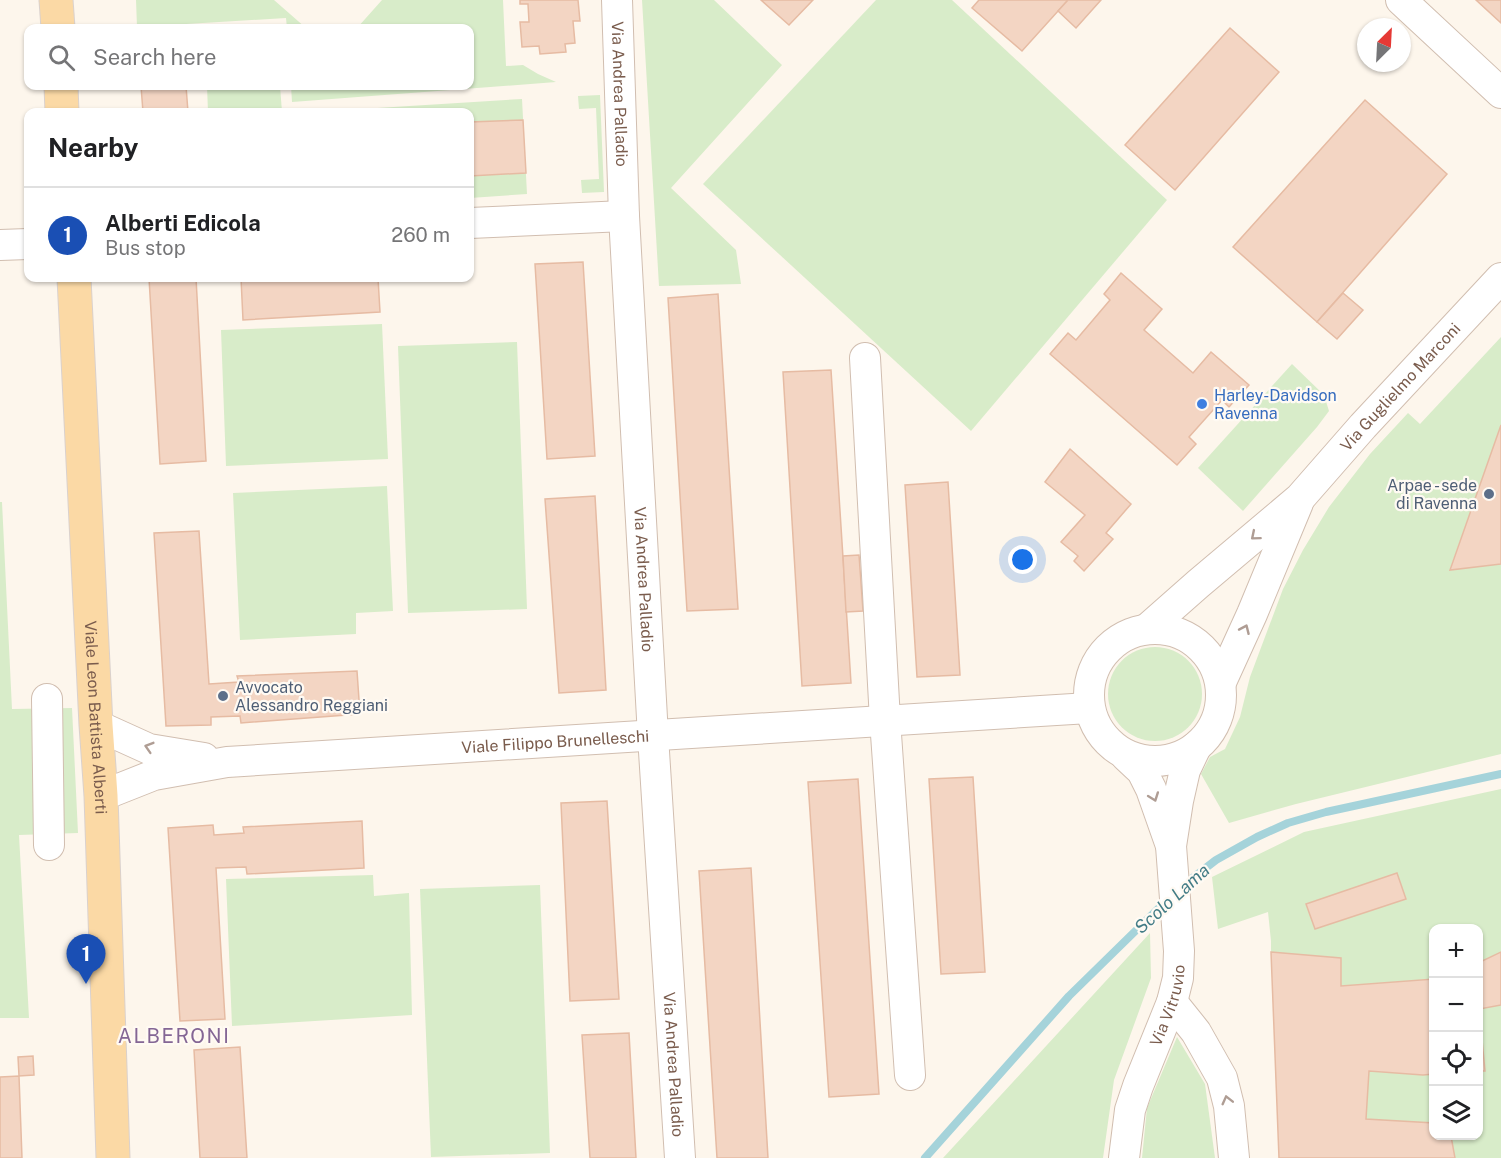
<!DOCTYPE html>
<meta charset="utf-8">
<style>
body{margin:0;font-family:"Public Sans",sans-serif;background:#f2f2f2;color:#202124}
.controls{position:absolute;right:18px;bottom:18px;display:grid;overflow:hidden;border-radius:12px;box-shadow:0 2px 4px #0004}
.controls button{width:54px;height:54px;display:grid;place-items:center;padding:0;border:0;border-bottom:2px solid #e0e0e0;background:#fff;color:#202124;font:30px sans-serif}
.compass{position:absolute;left:1357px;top:18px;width:54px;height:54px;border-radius:50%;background:#fff;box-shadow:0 2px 4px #0004;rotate:24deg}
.you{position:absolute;left:1023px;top:560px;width:21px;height:21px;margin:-15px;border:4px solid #fff;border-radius:50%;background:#1a73e8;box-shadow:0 0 0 9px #1a73e833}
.badge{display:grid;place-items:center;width:39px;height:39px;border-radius:50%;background:#7c3aed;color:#fff;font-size:20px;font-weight:700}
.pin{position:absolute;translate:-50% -50px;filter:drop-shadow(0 2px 3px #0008)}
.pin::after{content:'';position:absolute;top:32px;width:21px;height:18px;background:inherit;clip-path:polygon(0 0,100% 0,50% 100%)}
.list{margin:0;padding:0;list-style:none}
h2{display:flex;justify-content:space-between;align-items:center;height:78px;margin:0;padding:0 24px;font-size:26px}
h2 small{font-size:20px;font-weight:400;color:#757577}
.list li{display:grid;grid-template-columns:39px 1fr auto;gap:18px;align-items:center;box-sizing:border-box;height:96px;padding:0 24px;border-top:2px solid #e0e0e0}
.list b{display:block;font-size:22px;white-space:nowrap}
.list p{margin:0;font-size:20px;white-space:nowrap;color:#757577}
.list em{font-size:20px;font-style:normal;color:#757577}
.icon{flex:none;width:33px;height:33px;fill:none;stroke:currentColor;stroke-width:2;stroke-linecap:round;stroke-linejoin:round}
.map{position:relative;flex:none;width:1501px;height:1158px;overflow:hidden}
.search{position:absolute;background:#fff;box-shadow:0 2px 4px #0004;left:24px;top:24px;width:450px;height:66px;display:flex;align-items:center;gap:15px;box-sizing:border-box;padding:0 21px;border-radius:12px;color:#757577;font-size:22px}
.panel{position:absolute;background:#fff;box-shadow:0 2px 4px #0004;left:24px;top:108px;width:450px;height:174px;border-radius:12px}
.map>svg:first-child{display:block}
</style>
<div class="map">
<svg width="1501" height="1158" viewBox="0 0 1501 1158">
<rect width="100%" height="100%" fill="#fdf6ec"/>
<g fill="#d8ecc9">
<path d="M136,0H274L306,28H287L286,18L137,27Z"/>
<path d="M382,0H503L506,66L523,65L538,74L556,82L292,102L291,86H470V28H357Z"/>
<path d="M642,0H714L782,65L671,188L736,250L741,284L659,286Z"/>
<path d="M876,0H952L1167,200L971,431L703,184Z"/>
<path d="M207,86H280L282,112H208Z"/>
<path d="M600,95L604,192L582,193L581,180L599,179L596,108L579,109L578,96Z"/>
<path d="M522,99L527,194L470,198V112H313Z"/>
<path d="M382,324L388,459L226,466L221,330Z"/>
<path d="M1501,337V425L1450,569L1501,564V754L1296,804L1229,823L1201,774L1210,757L1225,749L1240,717L1250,677L1283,589L1303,550L1329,507L1370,454L1408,413L1420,424Z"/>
<path d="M517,342L527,609L408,613L398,346Z"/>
<path d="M1292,364L1324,395L1329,411L1317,427L1243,511L1198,468Z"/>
<path d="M387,486L393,611L356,613V634L240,640L233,493Z"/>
<path d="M0,502H2L12,709L72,708L78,833L19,835L29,1018H0Z"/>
<circle cx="1155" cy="694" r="47"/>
<path d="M1501,789V952L1479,963L1478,928H1434L1433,979L1341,986V958L1271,952V941L1268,912L1218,929L1212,877L1304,832Z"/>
<path d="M373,875L374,896L409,893L412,1015L232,1026L226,879Z"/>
<path d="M540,885L550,1153L431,1157L420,889Z"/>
<path d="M1150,933L1151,978L1114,1080L1103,1158H943Z"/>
<path d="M1501,1005V1158H1455L1451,1136H1478L1479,1071L1485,1070L1479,1009Z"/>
<path d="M1177,1037L1205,1084L1215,1158H1142L1147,1108Z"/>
<path d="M1369,1071L1423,1075L1433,1074V1123L1366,1119Z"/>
</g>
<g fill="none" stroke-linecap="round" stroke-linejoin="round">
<g stroke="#a5d3da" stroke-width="8">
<path d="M1181,887L1216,860L1257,837L1288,823L1326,812L1501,774"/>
<path d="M925,1158L1069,996L1166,901"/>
</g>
</g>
<g fill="#f3d5c3" stroke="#e6bba3" stroke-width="1.5">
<path d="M520,0H578L580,21H573L575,43L565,44L566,52L540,54L539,46L522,47L520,22H529L528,4H520Z"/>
<path d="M761,0H813L789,25Z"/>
<path d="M979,0H1068L1022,51L972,8Z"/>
<path d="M1068,0H1101L1076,28L1058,11Z"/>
<path d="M1476,0H1501V23Z"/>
<path d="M1230,28L1279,72L1175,190L1125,145Z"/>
<path d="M141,86H186L188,112H143Z"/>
<path d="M1365,100L1447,174L1317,322L1233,247Z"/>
<path d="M523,120L526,173L470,176V122Z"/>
<path d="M583,262L595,456L547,459L535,264Z"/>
<path d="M1121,273L1162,309L1144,330L1193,373L1211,352L1249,385L1229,407L1222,400L1189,437L1196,444L1177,465L1050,354L1068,333L1076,340L1110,300L1104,294Z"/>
<path d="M149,278H196L206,461L160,464Z"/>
<path d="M241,278H378L380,312L243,320Z"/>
<path d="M1343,293L1363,310L1337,339L1317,322Z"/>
<path d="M718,294L738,609L687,611L668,298Z"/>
<path d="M831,370L851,683L802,686L783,372Z"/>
<path d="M1501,425V564L1450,570Z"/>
<path d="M1070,449L1131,504L1106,533L1113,539L1084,571L1074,561L1078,556L1061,542L1085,515L1045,482Z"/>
<path d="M948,482L960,675L917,677L905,485Z"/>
<path d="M595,496L606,690L559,693L545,499Z"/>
<path d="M199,531L209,684L239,682L237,676L357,671L360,714L241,723L240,716L211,717V725L166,726L154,533Z"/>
<path d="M859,555L863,611L846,612L843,556Z"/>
<path d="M973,777L985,972L941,974L929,779Z"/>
<path d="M858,779L879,1094L829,1097L808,782Z"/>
<path d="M607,801L619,999L570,1001L561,803Z"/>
<path d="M362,821L364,868L247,874L246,867L216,868L225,1019L180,1021L168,828L213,825L214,835L244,833L243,827Z"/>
<path d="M751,868L768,1158H717L699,871Z"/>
<path d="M1397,873L1406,899L1315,929L1306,904Z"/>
<path d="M1271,952L1341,958V986L1434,979V1074L1423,1075L1369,1071L1366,1119L1434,1123V1136H1451L1455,1158H1279Z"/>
<path d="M1501,952V1005L1479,1009L1485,1071H1478V963Z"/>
<path d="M629,1033L636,1158H590L582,1035Z"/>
<path d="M240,1047L247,1158H200L194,1050Z"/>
<path d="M33,1056L34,1075L19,1076L18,1057Z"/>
<path d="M19,1076L22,1158H0V1077Z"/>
</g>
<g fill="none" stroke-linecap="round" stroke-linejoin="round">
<g stroke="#d1beb0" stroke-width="32">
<g id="minor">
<path id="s1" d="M617,0L624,216L653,736L680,1158"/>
<path d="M1401,0L1501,93"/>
<path d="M470,223L624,216"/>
<path d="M0,245L28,244"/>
<path d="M865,358L885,720L910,1075"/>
<circle cx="1155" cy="695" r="66"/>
<path id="s2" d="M1147,629L1198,584L1300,498L1363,426L1501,278"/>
<path d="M1221,682L1252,614L1298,503"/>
<path d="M47,699L49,845"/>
<path d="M96,725L149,749L204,758"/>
<path d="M1126,756L1142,771L1151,789L1170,843"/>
<path id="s3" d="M101,796L154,775L227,762L1089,708"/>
<path d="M1172,1002L1196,1032L1222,1078L1229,1106L1234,1158"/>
<path id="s4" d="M1124,1158L1130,1110L1138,1086L1172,1002L1178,978L1179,951L1171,846L1178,801L1185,770L1196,747"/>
</g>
</g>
<g stroke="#dad1cd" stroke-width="35">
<g id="major">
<path d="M56,0L58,28"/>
<path d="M61,86L62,112"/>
<path id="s5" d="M74,278L96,725L101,796L113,1158"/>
</g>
</g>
<use href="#minor" stroke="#fff" stroke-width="30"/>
<use href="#major" stroke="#fbd9a5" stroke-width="33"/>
</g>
<defs><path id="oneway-chevron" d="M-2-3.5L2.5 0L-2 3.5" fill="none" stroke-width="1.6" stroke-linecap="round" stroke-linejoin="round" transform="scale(1.5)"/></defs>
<g stroke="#af9d94">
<use href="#oneway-chevron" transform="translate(1255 536) rotate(140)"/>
<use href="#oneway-chevron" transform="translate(1245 629) rotate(-66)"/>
<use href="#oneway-chevron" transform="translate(149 747) rotate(-163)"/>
<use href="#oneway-chevron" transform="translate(1154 797) rotate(70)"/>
<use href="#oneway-chevron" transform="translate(1227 1100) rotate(-104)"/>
</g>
<circle fill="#3f7fe0" stroke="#fffaf3" stroke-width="2" cx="1202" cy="404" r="6"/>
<g fill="#5c6f8a" stroke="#fffaf3" stroke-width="2">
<circle cx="1489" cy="494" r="6"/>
<circle cx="223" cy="696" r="6"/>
</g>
<g text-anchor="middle" stroke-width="4.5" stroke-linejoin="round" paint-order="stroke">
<g font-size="16" fill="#7a5c4d" stroke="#fffaf3">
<text dy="6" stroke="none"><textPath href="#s1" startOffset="94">Via Andrea Palladio</textPath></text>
<text dy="6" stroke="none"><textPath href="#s2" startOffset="351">Via Guglielmo Marconi</textPath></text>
<text dy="6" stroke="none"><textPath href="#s1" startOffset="580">Via Andrea Palladio</textPath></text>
<text dy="6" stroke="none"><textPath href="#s5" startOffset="440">Viale Leon Battista Alberti</textPath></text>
<text dy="6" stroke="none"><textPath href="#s3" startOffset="460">Viale Filippo Brunelleschi</textPath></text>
<text dy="6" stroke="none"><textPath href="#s4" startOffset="160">Via Vitruvio</textPath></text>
<text dy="6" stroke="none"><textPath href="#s1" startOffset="1066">Via Andrea Palladio</textPath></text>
</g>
<g font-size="16" fill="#366cbe" stroke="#fffaf3" text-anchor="start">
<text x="1214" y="401">Harley-Davidson<tspan x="1214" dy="18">Ravenna</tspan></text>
</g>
<g font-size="16" fill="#4e5e75" stroke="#fffaf3" text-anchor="end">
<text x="1477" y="491">Arpae - sede<tspan x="1477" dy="18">di Ravenna</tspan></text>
<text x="235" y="693" text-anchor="start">Avvocato<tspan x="235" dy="18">Alessandro Reggiani</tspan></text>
</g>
<g font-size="18" font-style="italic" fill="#437c86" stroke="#fffaf3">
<text transform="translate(1172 899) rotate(-42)" y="6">Scolo Lama</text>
</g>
<g font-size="20" letter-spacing="1.5" fill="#846695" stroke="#fffaf3">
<text x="174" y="1043">ALBERONI</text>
</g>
</g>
</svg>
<div class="controls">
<button>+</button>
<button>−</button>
<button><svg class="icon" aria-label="locate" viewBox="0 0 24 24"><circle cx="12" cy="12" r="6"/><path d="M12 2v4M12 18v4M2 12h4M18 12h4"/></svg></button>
<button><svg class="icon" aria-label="layers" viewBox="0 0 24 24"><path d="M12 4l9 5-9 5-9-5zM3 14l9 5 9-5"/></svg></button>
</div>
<svg class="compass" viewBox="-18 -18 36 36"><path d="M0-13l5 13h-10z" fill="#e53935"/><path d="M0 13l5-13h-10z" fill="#757577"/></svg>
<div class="you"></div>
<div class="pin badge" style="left:86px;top:984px;background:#1a4fb4">1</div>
<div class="search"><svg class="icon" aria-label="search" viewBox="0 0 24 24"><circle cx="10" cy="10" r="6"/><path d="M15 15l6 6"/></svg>Search here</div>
<section class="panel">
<h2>Nearby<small></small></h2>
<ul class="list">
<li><span class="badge" style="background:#1a4fb4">1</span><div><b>Alberti Edicola</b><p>Bus stop</p></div><em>260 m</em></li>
</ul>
</section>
</div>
